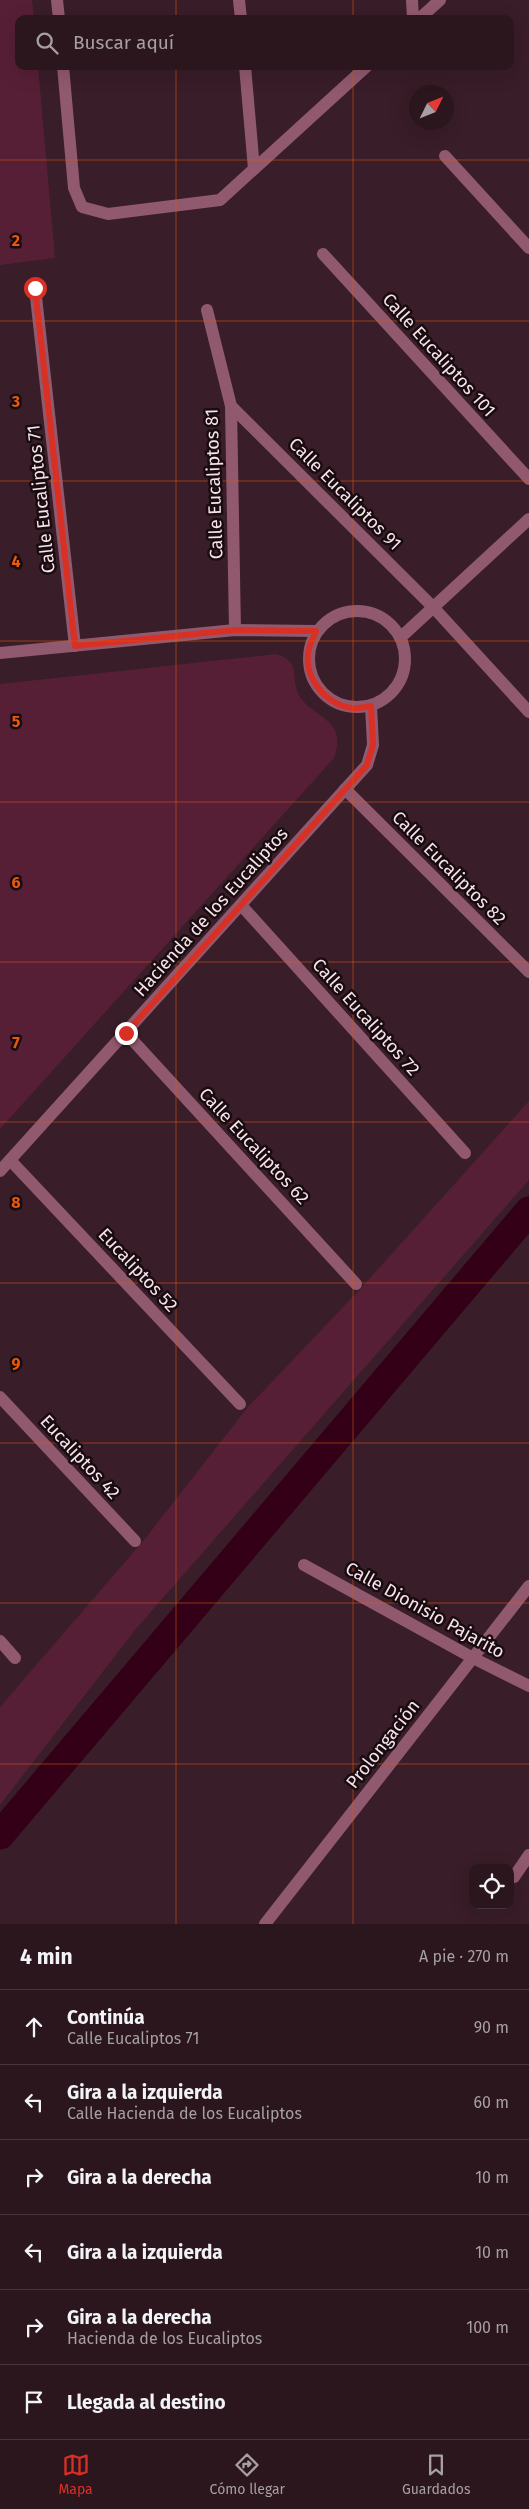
<!DOCTYPE html>
<html lang="es">
<meta charset="utf-8">
<style>
body{margin:0;font-family:"Fira Sans",sans-serif;background:#331f27;color:#f1f3f6}
.controls{position:absolute;right:15px;bottom:15px;display:grid;overflow:hidden;border-radius:10px;box-shadow:0 5px 20px #0002}
.controls button{width:45px;height:45px;display:grid;place-items:center;padding:0;border:0;border-bottom:1px solid #47353c;background:#2b161e;color:#f1f3f6;font:25px sans-serif}
.compass{position:absolute;left:409px;top:85px;width:45px;height:45px;border-radius:50%;background:#2b161e;box-shadow:0 5px 20px #0002;rotate:47deg}
.stop{position:absolute;width:15px;height:15px;margin:-11px;border:4px solid #d93025;border-radius:50%;background:#fff}
.stop.end{background:#d93025;border-color:#fff;box-shadow:0 1px 5px #0008}
.list{margin:0;padding:0;list-style:none}
h2{display:flex;justify-content:space-between;align-items:center;height:65px;margin:0;padding:0 20px;font-size:21px}
h2 small{font-size:16px;font-weight:400;color:#a69fa4}
.list li{display:grid;grid-template-columns:32px 1fr auto;gap:15px;align-items:center;box-sizing:border-box;height:75px;padding:0 20px;border-top:1px solid #47353c}
.list b{display:block;font-size:19px;white-space:nowrap}
.list p{margin:0;font-size:16px;white-space:nowrap;color:#a69fa4}
.list em{font-size:16px;font-style:normal;color:#a69fa4}
.icon{flex:none;width:28px;height:28px;fill:none;stroke:currentColor;stroke-width:2;stroke-linecap:round;stroke-linejoin:round}
.map{position:relative;flex:none;width:529px;height:1924px;overflow:hidden}
.search{position:absolute;background:#2b161e;box-shadow:0 5px 20px #0002;left:15px;right:15px;top:15px;height:55px;display:flex;align-items:center;gap:12px;box-sizing:border-box;padding:0 18px;border-radius:10px;color:#a69fa4;font-size:19px}
.sheet{height:515px;background:#2b161e}
nav{display:flex;justify-content:space-around;align-items:center;box-sizing:border-box;height:70px;border-top:1px solid #47353c;background:#2b161e;font-size:14px;color:#a69fa4}
nav a{display:grid;justify-items:center;gap:2px}
nav .on{color:#d93025}
.map>svg:first-child{display:block}
</style>
<div class="map">
<svg width="529" height="1924" viewBox="0 0 529 1924">
<rect width="100%" height="100%" fill="#391d28"/>
<g fill="#571f36">
<path d="M0,0H32L34,19H19V66H38L55,258L0,265Z"/>
<path d="M276,654C302,662 290,677 299,695C307,710 325,715 333,727C340,736 337,749 334,758L0,1129V684Z"/>
<path d="M529,1101V1180L135,1630L0,1805V1707L144,1540L248,1407L362,1287Z"/>
</g>
<g fill="none" stroke-linecap="round" stroke-linejoin="round">
<path stroke="#340018" stroke-width="29" d="M0,1835L529,1211"/>
<g stroke="#91596e" stroke-width="12">
<path d="M57,0L59,19"/>
<path d="M239,0L241,19"/>
<path d="M412,0L413,19"/>
<path d="M419,19L440,0"/>
<path d="M63,66L74,188L82,207L108,214L220,200L367,66"/>
<path d="M245,66L254,169"/>
<path d="M445,156L529,248"/>
<path d="M323,254L529,479"/>
<path d="M35,288L75,646"/>
<path d="M207,310L231,406L235,630"/>
<path d="M231,406L434,608L529,712"/>
<circle cx="357" cy="659" r="48"/>
<path d="M400,638L529,519"/>
<path d="M0,653L235,630L316,631"/>
<path d="M345,789L529,972"/>
<path d="M241,905L465,1153"/>
<path d="M126,1033L356,1284"/>
<path d="M10,1160L240,1404"/>
<path d="M0,1171L367,765L373,745L371,706"/>
<path d="M0,1397L135,1541"/>
<path d="M304,1565L473,1658L529,1686"/>
<path d="M0,1641L15,1658"/>
<path d="M514,1877L529,1855"/>
<path d="M265,1924L529,1586"/>
</g>
</g>
<g fill="none" stroke-linecap="round" stroke-linejoin="round">
<path stroke="#d93025" stroke-width="6" d="M35,288L75,646L235,630L316,631C314,637 310,643 309,649C302,675 325,705 352,708C358,709 365,707 371,706L373,745L367,765L126,1033"/>
</g>
<path fill="none" stroke="#e8590c" stroke-width="1" stroke-opacity="0.55" d="M176,0V19M353,0V19M176,66V1924M353,66V1924M0,160H529M0,321H529M0,481H529M0,641H529M0,802H529M0,962H529M0,1122H529M0,1283H529M0,1443H529M0,1603H529M0,1764H529"/>
<g text-anchor="middle" stroke-width="5" stroke-linejoin="round" paint-order="stroke">
<g font-size="18" fill="#f7e3e9" stroke="#180c10">
<text transform="translate(439 355) rotate(48)" y="6">Calle Eucaliptos 101</text>
<text transform="translate(214 484) rotate(-92)" y="6">Calle Eucaliptos 81</text>
<text transform="translate(345 494) rotate(45)" y="6">Calle Eucaliptos 91</text>
<text transform="translate(41 499) rotate(-96)" y="6">Calle Eucaliptos 71</text>
<text transform="translate(449 868) rotate(45)" y="6">Calle Eucaliptos 82</text>
<text transform="translate(211 912) rotate(-48)" y="6">Hacienda de los Eucaliptos</text>
<text transform="translate(366 1017) rotate(48)" y="6">Calle Eucaliptos 72</text>
<text transform="translate(254 1146) rotate(47)" y="6">Calle Eucaliptos 62</text>
<text transform="translate(138 1270) rotate(47)" y="6">Eucaliptos 52</text>
<text transform="translate(80 1457) rotate(47)" y="6">Eucaliptos 42</text>
<text transform="translate(425 1610) rotate(29)" y="6">Calle Dionisio Pajarito</text>
<text transform="translate(383 1744) rotate(-52)" y="6">Prolongación</text>
</g>
</g>
<g font-size="16" text-anchor="middle" font-weight="bold" fill="#e8590c" stroke="#180c10" stroke-width="5" stroke-linejoin="round" paint-order="stroke">
<text x="16" y="246">2</text>
<text x="16" y="407">3</text>
<text x="16" y="567">4</text>
<text x="16" y="727">5</text>
<text x="16" y="888">6</text>
<text x="16" y="1048">7</text>
<text x="16" y="1208">8</text>
<text x="16" y="1369">9</text>
</g>
</svg>
<div class="controls">
<button><svg class="icon" aria-label="locate" viewBox="0 0 24 24"><circle cx="12" cy="12" r="6"/><path d="M12 2v4M12 18v4M2 12h4M18 12h4"/></svg></button>
</div>
<svg class="compass" viewBox="-18 -18 36 36"><path d="M0-13l5 13h-10z" fill="#e53935"/><path d="M0 13l5-13h-10z" fill="#a69fa4"/></svg>
<div class="stop" style="left:35px;top:288px"></div>
<div class="stop end" style="left:126px;top:1033px"></div>
<div class="search"><svg class="icon" aria-label="search" viewBox="0 0 24 24"><circle cx="10" cy="10" r="6"/><path d="M15 15l6 6"/></svg>Buscar aquí</div>
</div>
<section class="sheet">
<h2>4 min<small>A pie · 270 m</small></h2>
<ul class="list">
<li><svg class="icon" aria-label="ahead" viewBox="0 0 24 24"><path d="M12 20V5M6 11l6-6 6 6"/></svg><div><b>Continúa</b><p>Calle Eucaliptos 71</p></div><em>90 m</em></li>
<li><svg class="icon" aria-label="left" viewBox="0 0 24 24"><path d="M17 20v-9H6M10 6l-5 5 5 5"/></svg><div><b>Gira a la izquierda</b><p>Calle Hacienda de los Eucaliptos</p></div><em>60 m</em></li>
<li><svg class="icon" aria-label="right" viewBox="0 0 24 24"><path d="M7 20v-9h11M14 6l5 5-5 5"/></svg><div><b>Gira a la derecha</b></div><em>10 m</em></li>
<li><svg class="icon" aria-label="left" viewBox="0 0 24 24"><path d="M17 20v-9H6M10 6l-5 5 5 5"/></svg><div><b>Gira a la izquierda</b></div><em>10 m</em></li>
<li><svg class="icon" aria-label="right" viewBox="0 0 24 24"><path d="M7 20v-9h11M14 6l5 5-5 5"/></svg><div><b>Gira a la derecha</b><p>Hacienda de los Eucaliptos</p></div><em>100 m</em></li>
<li><svg class="icon" aria-label="arrive" viewBox="0 0 24 24"><path d="M6 21V4h12l-3 4 3 4H6"/></svg><div><b>Llegada al destino</b></div></li>
</ul>
</section>
<nav>
<a class="on"><svg class="icon" aria-label="map" viewBox="0 0 24 24"><path d="M3 6l6-2 6 2 6-2v14l-6 2-6-2-6 2zM9 4v14M15 6v14"/></svg>Mapa</a>
<a><svg class="icon" aria-label="directions" viewBox="0 0 24 24"><path d="M12 3l9 9-9 9-9-9zM9 14v-3h6M13 9l2 2-2 2"/></svg>Cómo llegar</a>
<a><svg class="icon" aria-label="saved" viewBox="0 0 24 24"><path d="M7 4h10v16l-5-4-5 4z"/></svg>Guardados</a>
</nav>
